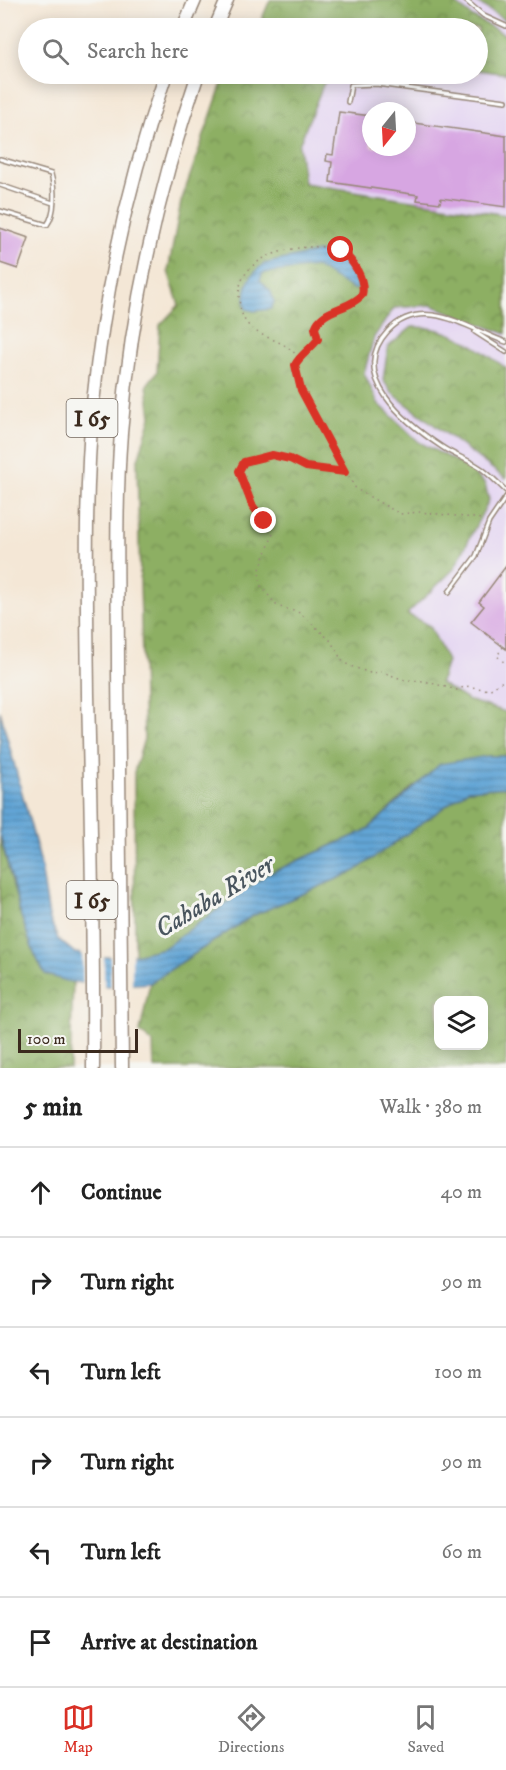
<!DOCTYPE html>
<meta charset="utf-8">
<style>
body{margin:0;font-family:"IM FELL DW Pica",serif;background:#f6f6f6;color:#222}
.controls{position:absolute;right:18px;bottom:18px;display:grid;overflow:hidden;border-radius:12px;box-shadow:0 3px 15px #0003}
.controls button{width:54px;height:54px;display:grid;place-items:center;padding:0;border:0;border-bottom:2px solid #e0e0e0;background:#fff;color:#222;font:30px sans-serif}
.compass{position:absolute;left:362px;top:102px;width:54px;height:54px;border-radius:50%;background:#fff;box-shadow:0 3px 15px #0003;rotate:198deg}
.scale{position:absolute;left:18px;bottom:15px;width:120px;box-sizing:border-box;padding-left:6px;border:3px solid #3b2a1e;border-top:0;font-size:16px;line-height:21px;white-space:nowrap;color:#3b2a1e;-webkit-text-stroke:4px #f6f6f2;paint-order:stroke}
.stop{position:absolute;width:18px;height:18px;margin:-14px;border:4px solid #d93025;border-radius:50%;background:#fff}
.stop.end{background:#d93025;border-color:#fff;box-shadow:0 2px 6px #0008}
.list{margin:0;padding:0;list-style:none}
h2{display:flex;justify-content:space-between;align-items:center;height:78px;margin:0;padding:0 24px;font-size:26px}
h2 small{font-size:20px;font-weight:400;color:#767676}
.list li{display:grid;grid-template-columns:39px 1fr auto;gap:18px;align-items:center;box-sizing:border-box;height:90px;padding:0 24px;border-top:2px solid #e0e0e0}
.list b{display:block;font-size:22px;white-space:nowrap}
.list em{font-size:20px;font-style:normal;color:#767676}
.icon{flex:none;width:33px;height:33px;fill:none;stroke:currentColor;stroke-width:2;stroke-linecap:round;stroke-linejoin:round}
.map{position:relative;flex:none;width:506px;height:1068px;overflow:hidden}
.search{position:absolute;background:#fff;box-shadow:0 3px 15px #0003;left:18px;right:18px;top:18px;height:66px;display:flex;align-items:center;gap:15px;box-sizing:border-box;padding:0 21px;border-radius:33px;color:#767676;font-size:22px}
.sheet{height:618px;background:#fff}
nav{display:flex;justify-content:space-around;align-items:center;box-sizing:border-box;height:84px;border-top:2px solid #e0e0e0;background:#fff;font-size:16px;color:#767676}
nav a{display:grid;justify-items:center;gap:3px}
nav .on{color:#d93025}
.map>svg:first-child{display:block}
</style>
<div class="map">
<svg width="506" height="1068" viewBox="0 0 506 1068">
<defs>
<pattern id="forest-crowns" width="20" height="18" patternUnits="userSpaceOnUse" patternTransform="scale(1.5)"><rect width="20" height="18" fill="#8daf63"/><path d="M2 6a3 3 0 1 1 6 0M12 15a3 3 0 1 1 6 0" fill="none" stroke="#748f51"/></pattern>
<pattern id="water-rules" width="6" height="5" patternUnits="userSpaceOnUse" patternTransform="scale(1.5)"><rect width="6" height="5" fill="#62a5d6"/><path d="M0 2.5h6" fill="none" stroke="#5287ad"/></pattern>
</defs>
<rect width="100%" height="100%" fill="#f6f6f2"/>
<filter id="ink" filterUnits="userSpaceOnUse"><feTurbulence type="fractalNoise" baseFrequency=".0167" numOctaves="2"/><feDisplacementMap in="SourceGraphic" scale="12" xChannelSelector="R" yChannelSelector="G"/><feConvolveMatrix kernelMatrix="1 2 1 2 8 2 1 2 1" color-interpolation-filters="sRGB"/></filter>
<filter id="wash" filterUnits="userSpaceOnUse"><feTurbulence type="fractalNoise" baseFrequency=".008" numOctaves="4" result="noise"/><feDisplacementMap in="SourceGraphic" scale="24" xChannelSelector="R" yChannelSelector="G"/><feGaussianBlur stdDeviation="1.35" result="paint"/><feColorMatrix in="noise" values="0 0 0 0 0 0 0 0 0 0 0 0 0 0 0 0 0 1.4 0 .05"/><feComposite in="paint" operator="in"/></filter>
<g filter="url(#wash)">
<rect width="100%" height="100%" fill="#f4e7d6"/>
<path fill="#e3d3f2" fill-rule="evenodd" d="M327,0H506V731L407,701L248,254L297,74H478V28ZM371,111H407V147H371Z"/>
<g fill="url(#forest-crowns)" stroke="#646c40" stroke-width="1.5" fill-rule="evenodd">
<path d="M270,0H451L473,17L506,35V74L478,70V28H258Z"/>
<path d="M473,0H506V21Z"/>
<path d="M229,74H331L323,85L299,145L304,183L506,215V334L431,305L394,308L374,337L364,373L378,403L419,442L467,467L485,484L489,500L454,569L407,614L430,626L447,661L440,683L467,700L506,712V756H488L413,787L367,830L266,875L164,948L135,955L134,772L144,739L137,463L151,417L147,385L157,372L160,325L179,305L168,271L181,202L221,86Z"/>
<path d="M412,327C449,325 477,347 506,368V479L392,393L383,380L388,347Z"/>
<path d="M506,787V1068H154L153,1043L140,1032L150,983L252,916L355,871L468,790ZM438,1000H484V1046H438Z"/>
<path d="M0,837L21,916L34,953L45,974L73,982L70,1068H0Z"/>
</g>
<g fill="url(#water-rules)" stroke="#4e687a" stroke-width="1.5">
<path d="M317,252H334L348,260L358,288L354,290L316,267L263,273L260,280L271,292L274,302L271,309L254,311L246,309C243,290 247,276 264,264Z"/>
<path d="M0,711L40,860L49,917L58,939L75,953L106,957L139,954L164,948L266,875L367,830L440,764L488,756H506V787L468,790L355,871L252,916L150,983L108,986L66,981L45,974L34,953L21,916L0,834Z"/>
</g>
<g fill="#f4e7d6">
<path d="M82,951L104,953V988L83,986Z"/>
<path d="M132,952V987L111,989L110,953Z"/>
</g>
<g id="blocks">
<g fill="#d7a6e2">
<path d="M339,112L371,116V147H407V122L506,136V207L441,198L440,203L417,200L418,195L330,182L332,162L326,161L327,154L333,155Z"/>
<path d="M0,228L29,238L18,269L0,263Z"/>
<path d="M506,566V649L471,622L484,606L479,602Z"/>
</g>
</g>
</g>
<g filter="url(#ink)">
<use href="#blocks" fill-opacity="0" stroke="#98887a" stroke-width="1.5"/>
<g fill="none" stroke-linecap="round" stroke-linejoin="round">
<g stroke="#98887a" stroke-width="6">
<g id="lane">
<path d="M465,0L484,16L506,26"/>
<path d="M348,102L351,85L376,84L506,101"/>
<path d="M0,159L51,174C55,189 56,213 47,225L0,211"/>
<path d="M0,185L53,203"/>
<path d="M475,332L506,352"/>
<path d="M506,342C468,329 423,294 388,331C346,376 407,424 442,447C455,456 470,460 482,469C491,476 498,483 506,491"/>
<path d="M449,592L476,556L489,522L506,497"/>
</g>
</g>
<g stroke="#98887a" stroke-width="15">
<g id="highway">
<path d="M183,28L195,0"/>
<path d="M215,28L227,0"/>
<path d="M93,1068C94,944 91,819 88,695C87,597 84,500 93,403C104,290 129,180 166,74"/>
<path d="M122,1068C121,935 119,802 118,670C118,591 115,511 121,433C131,310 158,190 198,74"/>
</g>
</g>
<g stroke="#98887a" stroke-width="1.5" stroke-dasharray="1.5 4.5" stroke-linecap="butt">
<path d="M298,358C286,338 258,340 246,322C241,315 239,303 239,295C239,252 303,243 335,248C351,255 366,278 362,295C343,316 313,303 318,339L295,365L301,390L356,489L400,514L420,512L483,519"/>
<path d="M344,472L306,467L290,459L272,455H262L241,466L239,471L252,505L273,534L259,572L261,586L277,606L300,613L330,640L343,662L350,666L370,673L382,672L405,680L424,681L457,690L466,686L489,690L506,679"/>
<path d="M503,647L497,656L506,664"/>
</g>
<use href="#lane" stroke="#fff" stroke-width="3"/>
<use href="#highway" stroke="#fff" stroke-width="12"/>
</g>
</g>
<g fill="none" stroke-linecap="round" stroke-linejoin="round" filter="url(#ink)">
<path stroke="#d93025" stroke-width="8" d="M264,521L252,505L239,471L244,462L272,455L290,459L306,467L345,472L301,390L295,365C300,355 311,349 318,339L315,328C322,308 349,310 362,295C366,279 353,261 341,250"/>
</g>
<g text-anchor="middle" stroke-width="6" stroke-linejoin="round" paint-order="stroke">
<g fill="#f6f6f2" stroke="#73675e" stroke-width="1.5">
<rect x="66.5" y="399" width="51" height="38" rx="4.5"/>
<rect x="66.5" y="881" width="51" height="38" rx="4.5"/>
</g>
<g font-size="22" font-weight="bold" fill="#3b2a1e">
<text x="92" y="426">I 65</text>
<text x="92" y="908">I 65</text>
</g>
<g font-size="26" font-style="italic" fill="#49555e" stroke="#f6f6f2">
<text transform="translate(214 896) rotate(-31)" y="9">Cahaba River</text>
</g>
</g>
</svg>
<div class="controls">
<button><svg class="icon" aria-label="layers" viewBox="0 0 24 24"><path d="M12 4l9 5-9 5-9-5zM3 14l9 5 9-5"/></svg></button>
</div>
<svg class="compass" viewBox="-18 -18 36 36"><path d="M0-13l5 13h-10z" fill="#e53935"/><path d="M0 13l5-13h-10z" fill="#767676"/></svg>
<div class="scale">100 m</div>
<div class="stop" style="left:341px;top:250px"></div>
<div class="stop end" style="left:264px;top:521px"></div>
<div class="search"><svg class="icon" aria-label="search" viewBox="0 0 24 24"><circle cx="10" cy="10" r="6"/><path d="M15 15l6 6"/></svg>Search here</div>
</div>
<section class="sheet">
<h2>5 min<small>Walk · 380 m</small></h2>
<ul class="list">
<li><svg class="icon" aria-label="ahead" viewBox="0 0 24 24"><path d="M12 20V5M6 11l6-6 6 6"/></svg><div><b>Continue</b></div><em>40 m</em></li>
<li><svg class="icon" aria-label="right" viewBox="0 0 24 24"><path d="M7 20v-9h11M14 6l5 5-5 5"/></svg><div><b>Turn right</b></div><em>90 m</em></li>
<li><svg class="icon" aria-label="left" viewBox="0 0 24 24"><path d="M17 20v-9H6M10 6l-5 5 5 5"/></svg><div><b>Turn left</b></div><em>100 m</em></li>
<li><svg class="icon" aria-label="right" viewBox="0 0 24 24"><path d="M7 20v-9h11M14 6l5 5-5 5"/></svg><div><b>Turn right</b></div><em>90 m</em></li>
<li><svg class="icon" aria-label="left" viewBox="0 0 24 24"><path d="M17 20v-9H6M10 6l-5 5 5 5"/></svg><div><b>Turn left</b></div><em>60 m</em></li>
<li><svg class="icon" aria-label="arrive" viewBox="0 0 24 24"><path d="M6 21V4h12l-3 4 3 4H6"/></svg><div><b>Arrive at destination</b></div></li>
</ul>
</section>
<nav>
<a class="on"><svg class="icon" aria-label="map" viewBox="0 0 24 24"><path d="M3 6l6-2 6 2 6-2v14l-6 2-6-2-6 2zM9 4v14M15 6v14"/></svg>Map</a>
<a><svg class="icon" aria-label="directions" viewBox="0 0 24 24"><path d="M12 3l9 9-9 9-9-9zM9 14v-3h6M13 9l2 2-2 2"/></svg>Directions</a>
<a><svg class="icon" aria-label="saved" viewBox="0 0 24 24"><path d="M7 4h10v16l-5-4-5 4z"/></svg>Saved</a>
</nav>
